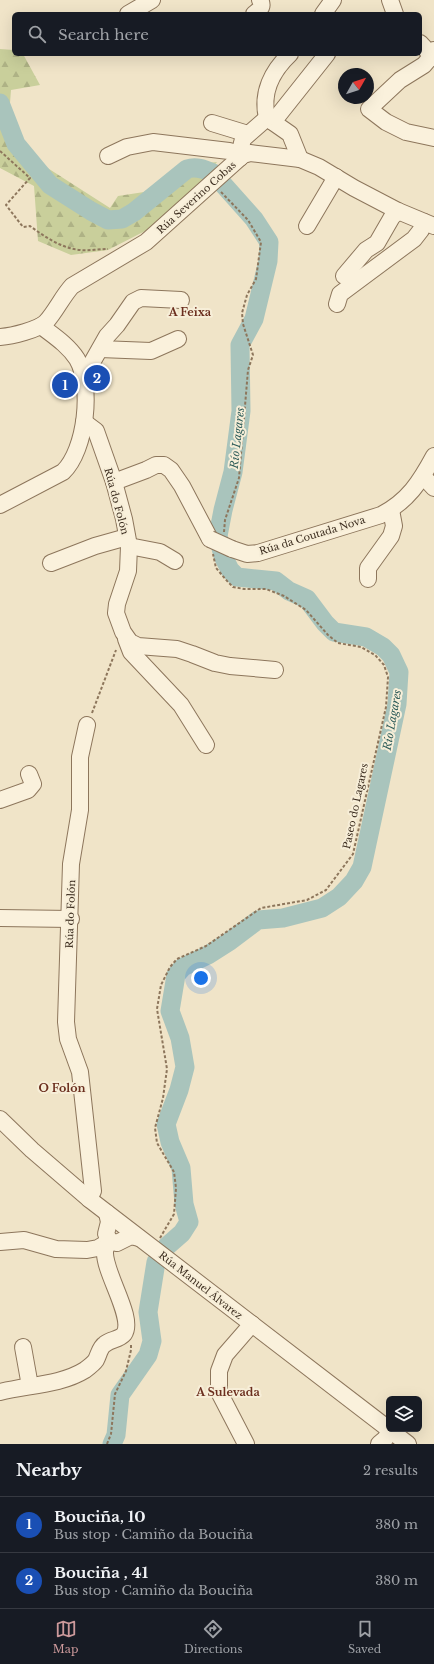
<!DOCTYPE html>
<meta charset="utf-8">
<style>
body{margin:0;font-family:"Libre Baskerville",serif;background:#20242c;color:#f1f3f6}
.controls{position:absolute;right:12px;bottom:12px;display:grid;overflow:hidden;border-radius:6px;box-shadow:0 4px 16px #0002}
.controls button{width:36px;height:36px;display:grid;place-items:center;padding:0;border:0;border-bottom:1px solid #363941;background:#171b24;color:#f1f3f6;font:20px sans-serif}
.compass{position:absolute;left:338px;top:68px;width:36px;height:36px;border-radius:50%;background:#171b24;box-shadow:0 4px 16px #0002;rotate:51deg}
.you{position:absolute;left:201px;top:978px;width:14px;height:14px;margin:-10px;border:3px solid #fff;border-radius:50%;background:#1a73e8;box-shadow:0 0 0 6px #1a73e833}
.badge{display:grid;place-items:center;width:26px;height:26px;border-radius:50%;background:#cc999b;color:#fff;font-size:13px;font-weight:700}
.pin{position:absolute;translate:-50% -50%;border:2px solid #fff;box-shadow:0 1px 4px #0006}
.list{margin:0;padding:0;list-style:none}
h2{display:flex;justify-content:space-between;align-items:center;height:52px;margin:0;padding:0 16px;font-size:17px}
h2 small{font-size:13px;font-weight:400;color:#9ea1a6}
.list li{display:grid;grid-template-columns:26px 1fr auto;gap:12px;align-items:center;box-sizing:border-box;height:56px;padding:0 16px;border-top:1px solid #363941}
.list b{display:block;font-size:15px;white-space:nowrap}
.list p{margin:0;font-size:13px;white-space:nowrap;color:#9ea1a6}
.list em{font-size:13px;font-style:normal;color:#9ea1a6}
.icon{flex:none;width:22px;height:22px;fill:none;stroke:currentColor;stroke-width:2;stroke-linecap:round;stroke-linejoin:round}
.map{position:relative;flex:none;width:434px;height:1444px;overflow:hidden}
.search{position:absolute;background:#171b24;box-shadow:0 4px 16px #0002;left:12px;right:12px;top:12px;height:44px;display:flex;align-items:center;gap:10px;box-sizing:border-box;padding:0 14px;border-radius:6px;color:#9ea1a6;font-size:15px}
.sheet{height:164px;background:#171b24}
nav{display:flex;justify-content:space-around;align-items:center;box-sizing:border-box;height:56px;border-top:1px solid #363941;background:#171b24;font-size:11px;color:#9ea1a6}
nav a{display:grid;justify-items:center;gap:2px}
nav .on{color:#cc999b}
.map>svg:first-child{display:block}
</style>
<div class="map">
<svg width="434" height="1444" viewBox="0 0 434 1444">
<defs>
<pattern id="forest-firs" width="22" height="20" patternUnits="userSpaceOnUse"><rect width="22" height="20" fill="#c9cf9b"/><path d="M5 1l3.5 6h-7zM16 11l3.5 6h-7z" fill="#aeb285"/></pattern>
</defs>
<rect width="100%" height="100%" fill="#f0e4c8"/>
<path fill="url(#forest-firs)" d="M0,49L14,50V54H23L40,85L11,90L7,142L110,208L118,196L144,192L179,166L217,162L194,191L149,229L108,250L71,255L38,241L34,186L0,168Z"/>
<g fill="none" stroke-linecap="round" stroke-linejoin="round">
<g stroke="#a9c4bc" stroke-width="19">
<path d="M0,103L16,144L50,185L91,211L108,220L122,219L134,212L187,169C196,166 204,169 213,173L254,219L269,242L268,261L254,319L240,345L241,411L233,472L223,510L218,536L223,556L230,570L237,577L276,581L289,591L307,599L325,623L334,632L366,637L383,647L391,655L399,672L397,704L362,867L354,881L339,897L322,908L283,918L258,920L230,941L208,955L183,967L176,975L170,1011L180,1038L185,1067L179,1090L166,1124L170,1142L181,1168L184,1204L189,1222L182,1233L166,1247"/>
<path d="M112,1444L116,1435L120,1395L148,1355L152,1341L148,1312L156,1262"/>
</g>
<g stroke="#8d765c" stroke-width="18">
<g id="minor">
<path d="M390,0L395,14"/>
<path d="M128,14L152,0"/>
<path d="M254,14C260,9 264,7 260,0"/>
<path d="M323,14L333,0"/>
<path d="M420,43L434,58"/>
<path d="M434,50L429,59L424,65L400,80L369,109L386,122L406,132L434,138"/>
<path d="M290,54C272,71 261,93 267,118L290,134L300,159"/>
<path d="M273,122L327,54"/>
<path d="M212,123L248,134"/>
<path d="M243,155L240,151L243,139L267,118"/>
<path d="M108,156L127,147L153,142L229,151L236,153L240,158"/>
<path d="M307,226L336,177"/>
<path d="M344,276L366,250L377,243L392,217L398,211"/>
<path d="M337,304L340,294L414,239L421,230L424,222"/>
<path d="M0,337C12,336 38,330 46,322C56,311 62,297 72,286L146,242L243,155L250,153L300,159L319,167L354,188L398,211L434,226"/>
<path d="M100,349L151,351L178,339"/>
<path d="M82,372L90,366L107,336L117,325L133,302L141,298L181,300"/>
<path d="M84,422L96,431L114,482L124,519L129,546L128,571L117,604L116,613L123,632L130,642L138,646L177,649L192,654L215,663L230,666L275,670"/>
<path d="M423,476L434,488"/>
<path d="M114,482L146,470L156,465H164L171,470L182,486L210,539"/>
<path d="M0,505L63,472C86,450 93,386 77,359C68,345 54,336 41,326"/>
<path d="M129,546L160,552L175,561"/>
<path d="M232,549L247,554L258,553L381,515C408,501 420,482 434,456"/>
<path d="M51,563L95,546L127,537"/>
<path d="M368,579V568L391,536L394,526L391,510"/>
<path d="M126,639L131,652L181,705L206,745"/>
<path d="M87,725L80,757V810L71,864L66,1022L68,1039L80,1072L93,1191L89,1199"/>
<path d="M0,800L28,790L33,784L29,774"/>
<path d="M0,918L71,919"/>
<path d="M0,1119L32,1150L89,1199L408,1444"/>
<path d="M107,1213L109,1222L106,1234L110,1241L117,1243L131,1236L139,1238"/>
<path d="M0,1242L24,1240L56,1249L87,1250L98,1248L110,1241"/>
<path d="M23,1347L30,1386"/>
<path d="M0,1392C28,1385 61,1385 85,1370C89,1367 94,1363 96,1360C99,1354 100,1347 105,1344C111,1339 119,1340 124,1334C135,1318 104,1273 105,1252C105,1249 108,1244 110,1241"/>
<path d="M246,1444L219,1392V1371L225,1355L252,1324"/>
<path d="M379,1444L385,1439L390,1431"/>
</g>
</g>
<g stroke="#8d765c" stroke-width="2" stroke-dasharray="3 2" stroke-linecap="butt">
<path d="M0,151L30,178L6,205L23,227L30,226C45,237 61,248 80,250C89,251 99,249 108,249"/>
<path d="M221,192L248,220L261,242L256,279L247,295L242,313L243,324L253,355L248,370L239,478L225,520L224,532"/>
<path d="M92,713L116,650"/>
<path d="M160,1238L174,1214L176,1188L174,1172L157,1143L155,1128L163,1098L167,1069L157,1009L161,985L170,967L177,959L206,946L261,908L307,900L326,890L353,854L386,707L388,677L384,665L375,655L361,647L338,643L328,635L306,610L284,596L266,589H244L233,587L228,582L216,568L213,554"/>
<path d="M107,1444L111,1434L115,1394L126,1371L131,1350V1345"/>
</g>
<use href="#minor" stroke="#faf1dc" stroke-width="16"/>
<g stroke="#8d765c" stroke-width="18" stroke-linecap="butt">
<path id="minor-bridge" d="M210,539L232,549"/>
</g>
<use href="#minor-bridge" stroke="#faf1dc" stroke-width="16"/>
</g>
<g text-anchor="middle" stroke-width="4" stroke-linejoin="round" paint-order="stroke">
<g font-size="10" fill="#3d2e20" stroke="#f7eed8">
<text transform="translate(196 197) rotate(-42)" y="4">Rúa Severino Cobas</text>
<text transform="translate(117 501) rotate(75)" y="4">Rúa do Folón</text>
<text transform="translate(312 535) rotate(-17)" y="4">Rúa da Coutada Nova</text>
<text transform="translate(355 806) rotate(-78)" y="4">Paseo do Lagares</text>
<text transform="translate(70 914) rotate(-88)" y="4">Rúa do Folón</text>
<text transform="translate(201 1285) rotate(38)" y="4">Rúa Manuel Álvarez</text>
</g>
<g font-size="11" font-weight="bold" fill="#6b2e1e" stroke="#f7eed8">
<text x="190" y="316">A Feixa</text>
<text x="62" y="1092">O Folón</text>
<text x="228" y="1396">A Sulevada</text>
</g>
<g font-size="11" font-style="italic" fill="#2f5d5a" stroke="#f7eed8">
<text transform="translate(237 438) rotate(-84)" y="4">Río Lagares</text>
<text transform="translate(392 720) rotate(-80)" y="4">Río Lagares</text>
</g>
</g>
</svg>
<div class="controls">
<button><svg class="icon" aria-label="layers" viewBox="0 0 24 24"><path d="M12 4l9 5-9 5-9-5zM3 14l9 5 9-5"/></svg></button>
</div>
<svg class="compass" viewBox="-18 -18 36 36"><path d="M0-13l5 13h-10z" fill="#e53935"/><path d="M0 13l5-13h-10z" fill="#9ea1a6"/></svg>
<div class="you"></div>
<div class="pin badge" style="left:65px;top:385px;background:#1a4fb4">1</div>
<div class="pin badge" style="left:97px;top:378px;background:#1a4fb4">2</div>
<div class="search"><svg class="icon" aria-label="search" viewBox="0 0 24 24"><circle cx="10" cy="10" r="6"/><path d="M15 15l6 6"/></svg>Search here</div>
</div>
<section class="sheet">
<h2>Nearby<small>2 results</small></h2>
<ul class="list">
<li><span class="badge" style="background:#1a4fb4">1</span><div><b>Bouciña, 10</b><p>Bus stop · Camiño da Bouciña</p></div><em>380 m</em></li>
<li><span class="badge" style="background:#1a4fb4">2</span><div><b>Bouciña , 41</b><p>Bus stop · Camiño da Bouciña</p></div><em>380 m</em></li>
</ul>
</section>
<nav>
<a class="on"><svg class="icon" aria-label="map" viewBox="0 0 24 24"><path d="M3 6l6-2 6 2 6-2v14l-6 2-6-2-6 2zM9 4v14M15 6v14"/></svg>Map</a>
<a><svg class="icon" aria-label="directions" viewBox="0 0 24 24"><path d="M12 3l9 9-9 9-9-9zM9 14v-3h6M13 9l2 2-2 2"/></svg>Directions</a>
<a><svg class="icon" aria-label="saved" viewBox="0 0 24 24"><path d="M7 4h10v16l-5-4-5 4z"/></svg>Saved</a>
</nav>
